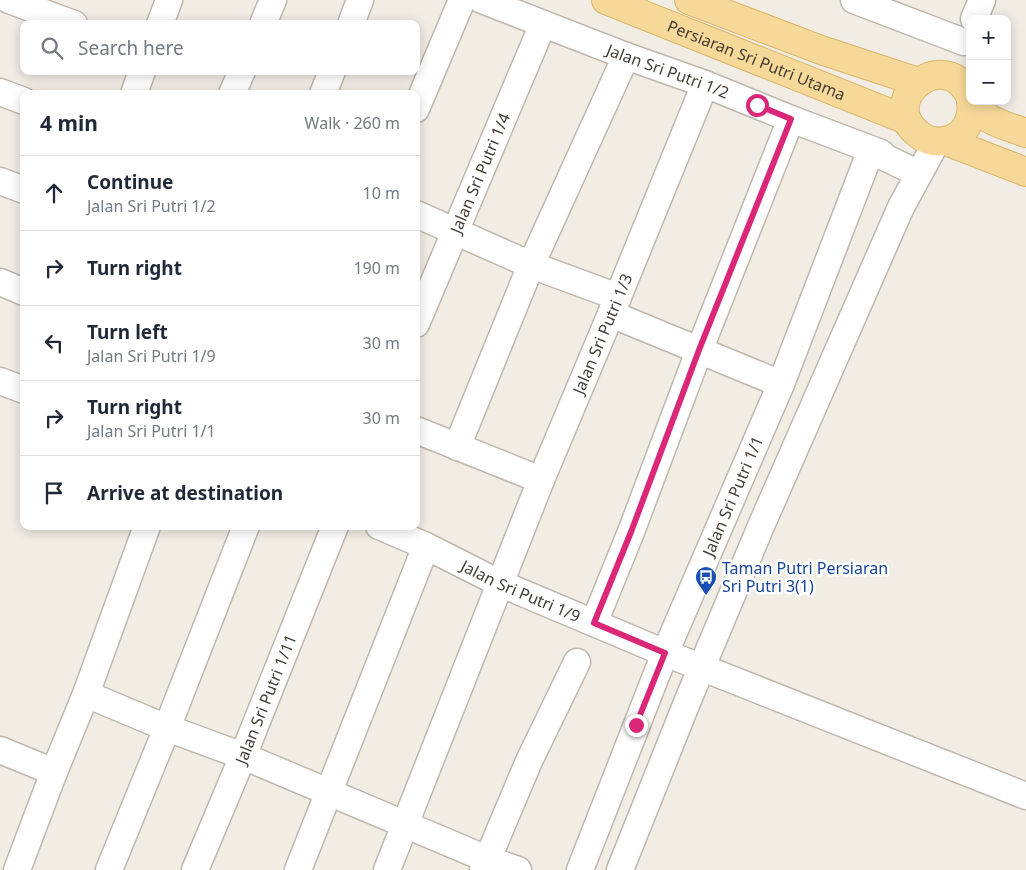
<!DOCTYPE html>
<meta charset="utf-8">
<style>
body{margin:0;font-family:"Noto Sans",sans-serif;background:#f2f2f3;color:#1f2937}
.controls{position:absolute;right:15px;top:15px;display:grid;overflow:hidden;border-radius:10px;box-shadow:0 2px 12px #0003}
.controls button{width:45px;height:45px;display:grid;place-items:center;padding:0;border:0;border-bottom:1px solid #e0e1e3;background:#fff;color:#1f2937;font:25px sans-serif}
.stop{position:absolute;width:15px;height:15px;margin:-11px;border:4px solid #db2777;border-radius:50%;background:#fff}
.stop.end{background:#db2777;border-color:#fff;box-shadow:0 1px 5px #0008}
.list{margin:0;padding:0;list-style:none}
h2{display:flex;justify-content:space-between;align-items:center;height:65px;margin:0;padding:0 20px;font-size:21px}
h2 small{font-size:16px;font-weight:400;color:#747a83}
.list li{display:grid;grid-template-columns:32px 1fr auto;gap:15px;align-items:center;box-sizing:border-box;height:75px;padding:0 20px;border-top:1px solid #e0e1e3}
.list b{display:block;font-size:19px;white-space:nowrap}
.list p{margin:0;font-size:16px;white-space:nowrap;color:#747a83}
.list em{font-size:16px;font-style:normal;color:#747a83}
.icon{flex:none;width:28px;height:28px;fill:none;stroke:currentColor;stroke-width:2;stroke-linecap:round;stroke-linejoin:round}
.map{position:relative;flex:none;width:1026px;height:870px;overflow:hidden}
.search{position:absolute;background:#fff;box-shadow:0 2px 12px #0003;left:20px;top:20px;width:400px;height:55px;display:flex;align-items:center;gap:12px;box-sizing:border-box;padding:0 18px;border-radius:10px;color:#747a83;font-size:19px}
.panel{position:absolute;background:#fff;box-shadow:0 2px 12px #0003;left:20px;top:90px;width:400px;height:440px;border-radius:10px}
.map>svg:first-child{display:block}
</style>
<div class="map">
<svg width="1026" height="870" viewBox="0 0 1026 870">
<rect width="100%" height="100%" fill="#f1ede5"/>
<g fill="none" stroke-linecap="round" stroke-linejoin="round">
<g stroke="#bfb7ac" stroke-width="29">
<g id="minor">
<path d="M9,0L74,24"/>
<path id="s1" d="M482,0L626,56L705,84L791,119L881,153L886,158L907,168"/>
<path d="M854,0L964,42"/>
<path d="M974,19L982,0"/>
<path d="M160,24L169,0"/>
<path d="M263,24L273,0"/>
<path d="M351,24L360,0"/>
<path d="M0,92L24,101"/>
<path d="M134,94L142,71"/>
<path d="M232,94L242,71"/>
<path d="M323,94L332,71"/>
<path d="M416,109L462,0"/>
<path d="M0,181L24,190"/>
<path d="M416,214L531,265L618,297"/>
<path d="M0,282L24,292"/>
<path d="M611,314L781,384"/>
<path id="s2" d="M416,324L543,24"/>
<path d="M0,381L24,390"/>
<path d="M416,430L541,480"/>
<path d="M457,447L531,265L626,56"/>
<path id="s3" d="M379,526L426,546L499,583L665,653L1026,796"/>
<path d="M594,623L631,532L699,351L791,119"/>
<path d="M86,694L167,728L243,756L487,859L518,870"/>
<path d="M0,750L54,772"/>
<path d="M17,870L54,772L86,694L147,526"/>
<path d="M109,870L167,728L246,526"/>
<path id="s4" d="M195,870L243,756L335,526"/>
<path d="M298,870L426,546"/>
<path id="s5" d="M387,870L541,480L618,297L705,84"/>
<path d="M483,870L529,761L577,662"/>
<path id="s6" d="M580,870L665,653L781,384L871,150"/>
<path d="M620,870L688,700L761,526L901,207L937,141"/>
</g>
</g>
<g stroke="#dab56a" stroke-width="30">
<g id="major">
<path id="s7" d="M606,0L907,120"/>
<path d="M689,0L821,50L918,82"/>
<path d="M970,96C945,45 878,98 916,132C923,139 934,143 944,141C964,138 974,120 971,101"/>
<path d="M972,101C982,121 1007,126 1026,133"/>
<path d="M946,141L1026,172"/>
</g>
</g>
<use href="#minor" stroke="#fff" stroke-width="26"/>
<use href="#major" stroke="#f6d999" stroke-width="28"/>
</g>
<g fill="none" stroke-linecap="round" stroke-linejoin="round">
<path stroke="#db2777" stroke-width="6" d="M636,725L665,653L594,623L631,532L699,350L791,119L757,105"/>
</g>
<defs>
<g id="bus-pin" transform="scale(1.125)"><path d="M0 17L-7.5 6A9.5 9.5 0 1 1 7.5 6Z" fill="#1a4fb4" stroke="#fff"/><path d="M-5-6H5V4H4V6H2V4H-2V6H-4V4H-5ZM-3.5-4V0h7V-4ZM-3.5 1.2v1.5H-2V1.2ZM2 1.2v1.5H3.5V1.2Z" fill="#fff"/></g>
</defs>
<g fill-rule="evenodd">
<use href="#bus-pin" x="706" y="577"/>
</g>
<g text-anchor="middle" stroke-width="5" stroke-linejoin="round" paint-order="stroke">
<g font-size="16" fill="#433d35" stroke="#fff">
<text dy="6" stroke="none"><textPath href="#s7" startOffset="162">Persiaran Sri Putri Utama</textPath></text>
<text dy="6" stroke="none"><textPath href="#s1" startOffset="199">Jalan Sri Putri 1/2</textPath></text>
<text dy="6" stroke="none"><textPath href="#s2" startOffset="164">Jalan Sri Putri 1/4</textPath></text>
<text dy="6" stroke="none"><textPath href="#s5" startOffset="578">Jalan Sri Putri 1/3</textPath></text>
<text dy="6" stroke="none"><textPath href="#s6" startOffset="404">Jalan Sri Putri 1/1</textPath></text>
<text dy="6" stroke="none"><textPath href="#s3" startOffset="156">Jalan Sri Putri 1/9</textPath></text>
<text dy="6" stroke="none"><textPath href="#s4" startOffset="185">Jalan Sri Putri 1/11</textPath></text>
</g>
<g font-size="16" fill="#164399" stroke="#fff" text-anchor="start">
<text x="722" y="574">Taman Putri Persiaran<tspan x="722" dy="18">Sri Putri 3(1)</tspan></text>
</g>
</g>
</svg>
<div class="controls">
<button>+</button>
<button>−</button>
</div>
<div class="stop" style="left:757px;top:105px"></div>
<div class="stop end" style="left:636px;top:725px"></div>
<div class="search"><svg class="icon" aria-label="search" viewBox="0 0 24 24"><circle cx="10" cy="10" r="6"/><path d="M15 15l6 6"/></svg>Search here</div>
<section class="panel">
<h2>4 min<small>Walk · 260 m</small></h2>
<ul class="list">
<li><svg class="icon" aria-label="ahead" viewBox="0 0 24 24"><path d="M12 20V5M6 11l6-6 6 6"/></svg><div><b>Continue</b><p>Jalan Sri Putri 1/2</p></div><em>10 m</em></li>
<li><svg class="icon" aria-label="right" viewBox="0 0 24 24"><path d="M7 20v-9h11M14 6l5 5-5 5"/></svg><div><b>Turn right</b></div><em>190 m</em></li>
<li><svg class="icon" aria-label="left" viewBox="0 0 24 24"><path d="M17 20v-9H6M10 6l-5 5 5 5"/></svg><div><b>Turn left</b><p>Jalan Sri Putri 1/9</p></div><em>30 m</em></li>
<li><svg class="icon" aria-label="right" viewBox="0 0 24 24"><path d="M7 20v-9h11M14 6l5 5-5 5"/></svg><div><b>Turn right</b><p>Jalan Sri Putri 1/1</p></div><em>30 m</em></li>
<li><svg class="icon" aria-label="arrive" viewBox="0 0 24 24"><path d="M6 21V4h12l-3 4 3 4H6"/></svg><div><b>Arrive at destination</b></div></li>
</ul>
</section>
</div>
